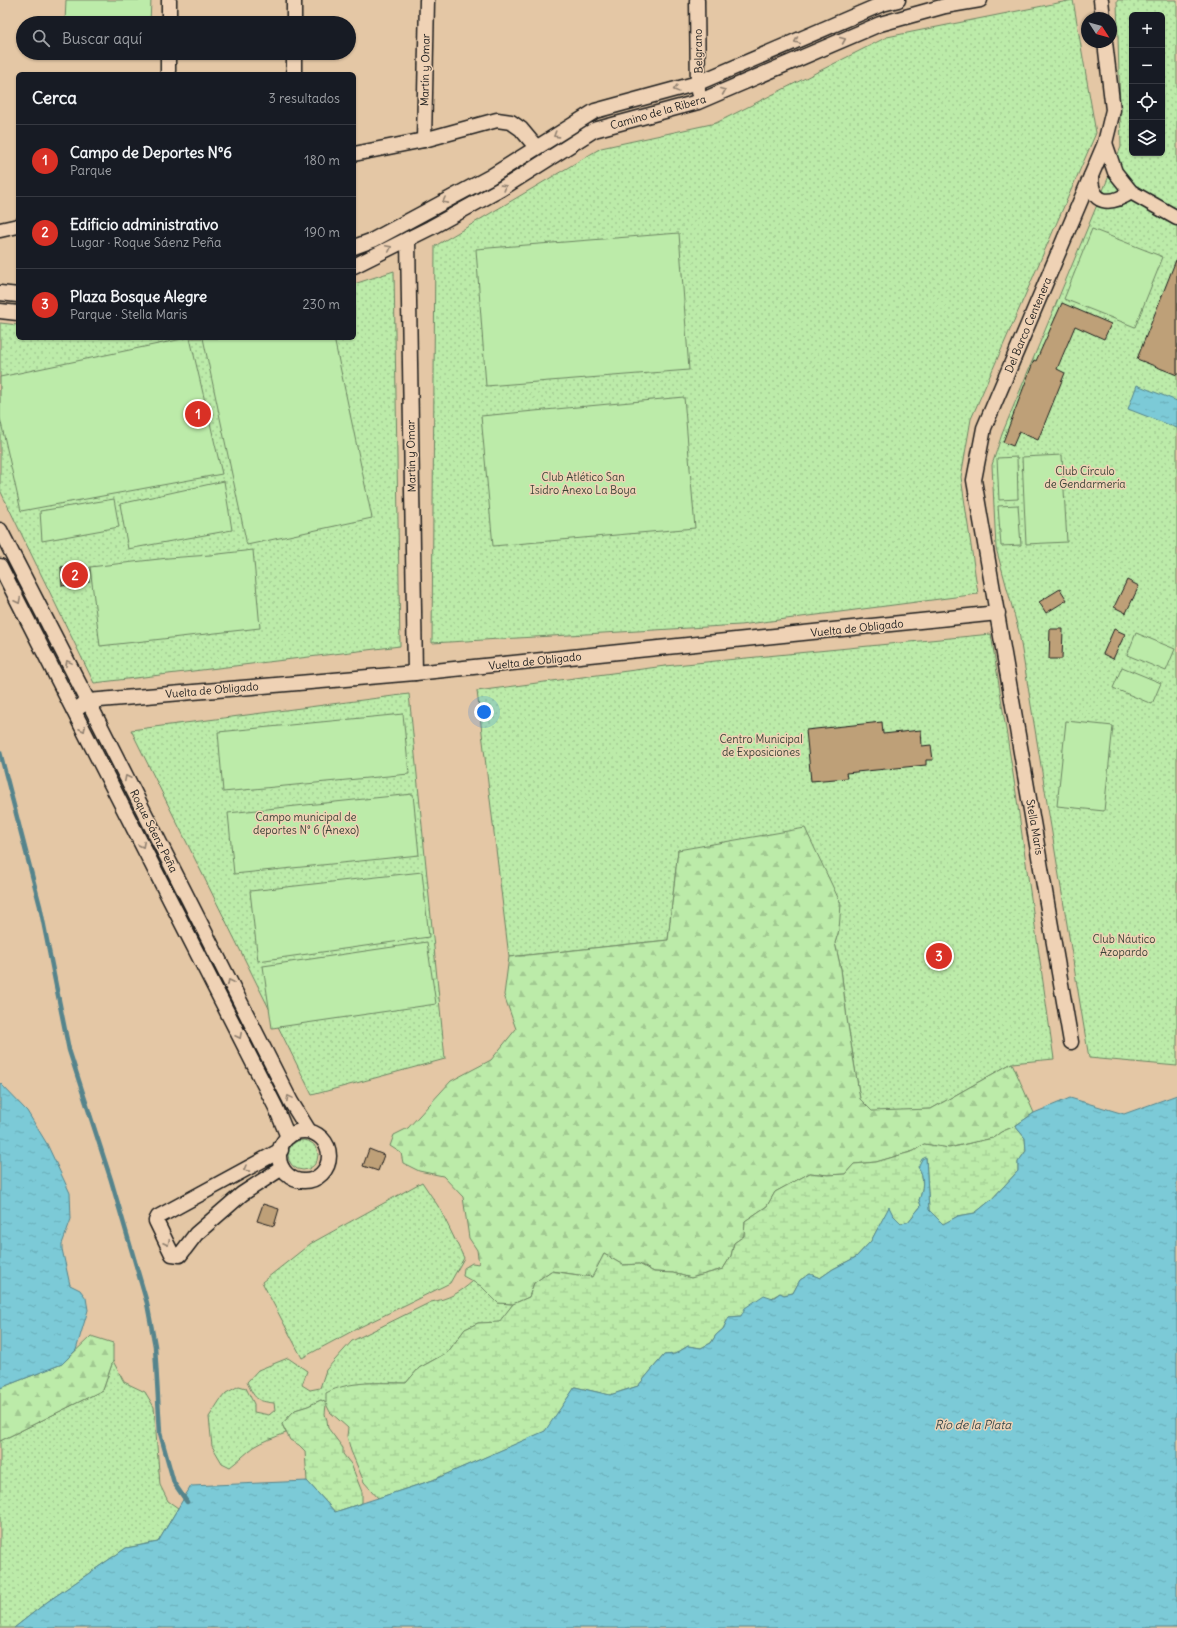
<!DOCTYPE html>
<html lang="es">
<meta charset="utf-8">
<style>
body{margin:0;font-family:Delius,sans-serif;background:#20242c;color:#f1f3f6}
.controls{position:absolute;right:12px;top:12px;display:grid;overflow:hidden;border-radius:6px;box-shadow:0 1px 3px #0004}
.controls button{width:36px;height:36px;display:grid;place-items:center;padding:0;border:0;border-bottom:1px solid #363941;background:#171b24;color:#f1f3f6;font:20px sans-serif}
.compass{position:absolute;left:1081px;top:12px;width:36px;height:36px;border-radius:50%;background:#171b24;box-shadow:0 1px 3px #0004;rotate:126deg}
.you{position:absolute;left:484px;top:712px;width:14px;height:14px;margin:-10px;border:3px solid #fff;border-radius:50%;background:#1a73e8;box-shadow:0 0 0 6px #1a73e833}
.badge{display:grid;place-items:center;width:26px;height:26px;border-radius:50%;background:#d93025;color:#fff;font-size:13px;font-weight:700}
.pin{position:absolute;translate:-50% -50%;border:2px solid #fff;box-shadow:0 1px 4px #0006}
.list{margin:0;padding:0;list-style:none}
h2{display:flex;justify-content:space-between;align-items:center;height:52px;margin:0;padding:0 16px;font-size:17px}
h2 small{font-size:13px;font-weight:400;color:#9ea1a6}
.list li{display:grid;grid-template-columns:26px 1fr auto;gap:12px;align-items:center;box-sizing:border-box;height:72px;padding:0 16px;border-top:1px solid #363941}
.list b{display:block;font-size:15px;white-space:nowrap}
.list p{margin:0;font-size:13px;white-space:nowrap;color:#9ea1a6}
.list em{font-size:13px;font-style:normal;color:#9ea1a6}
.icon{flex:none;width:22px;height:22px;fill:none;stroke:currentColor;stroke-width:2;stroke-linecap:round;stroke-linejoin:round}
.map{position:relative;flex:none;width:1177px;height:1628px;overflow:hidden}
.search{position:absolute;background:#171b24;box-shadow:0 1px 3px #0004;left:16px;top:16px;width:340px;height:44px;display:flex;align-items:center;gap:10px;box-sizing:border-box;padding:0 14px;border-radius:22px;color:#9ea1a6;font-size:15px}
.panel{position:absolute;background:#171b24;box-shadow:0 1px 3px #0004;left:16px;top:72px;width:340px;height:268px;border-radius:6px}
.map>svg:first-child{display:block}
</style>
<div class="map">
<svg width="1177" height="1628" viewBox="0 0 1177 1628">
<defs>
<pattern id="green-dots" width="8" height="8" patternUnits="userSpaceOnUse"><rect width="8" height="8" fill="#bceba9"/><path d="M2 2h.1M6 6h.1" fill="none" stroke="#a1c991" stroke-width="1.8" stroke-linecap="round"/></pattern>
<pattern id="forest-firs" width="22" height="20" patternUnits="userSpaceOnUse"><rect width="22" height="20" fill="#bceba9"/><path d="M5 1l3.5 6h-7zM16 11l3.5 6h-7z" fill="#a1c991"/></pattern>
<pattern id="wetland-marsh" width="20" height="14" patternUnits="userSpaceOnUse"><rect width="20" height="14" fill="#bceba9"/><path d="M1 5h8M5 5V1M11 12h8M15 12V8" fill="none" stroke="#a1c991"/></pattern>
<pattern id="water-ripples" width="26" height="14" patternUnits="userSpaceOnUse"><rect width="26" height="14" fill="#7bcad7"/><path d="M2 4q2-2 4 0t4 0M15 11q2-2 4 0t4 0" fill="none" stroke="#6aadb8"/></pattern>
</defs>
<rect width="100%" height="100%" fill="#e4c7a5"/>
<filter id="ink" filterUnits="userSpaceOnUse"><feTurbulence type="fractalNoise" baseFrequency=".025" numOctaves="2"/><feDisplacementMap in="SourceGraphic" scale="8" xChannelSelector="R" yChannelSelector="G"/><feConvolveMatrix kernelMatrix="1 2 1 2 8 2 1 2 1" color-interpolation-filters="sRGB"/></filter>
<g filter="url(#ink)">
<g fill="url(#green-dots)" stroke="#6c8462" fill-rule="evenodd">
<path d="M1073,0L1096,133L971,419L961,477L978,594L740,625L432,643L435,246L601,148L716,123L887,37Z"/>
<path d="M1117,0H1177V1066L1089,1058L1019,632L996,548L992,465L1002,434L1121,147ZM1132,15H1162V153H1132Z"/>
<path d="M394,271L400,646L94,683L0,490V323L18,325V338H354V284Z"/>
<path d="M991,634L1016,793L1054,1059L1012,1063L931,1109L872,1112L860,1099L847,1019L841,969L835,943L839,930L678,850L668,940L509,957L477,691L665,666Z"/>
<path d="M409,694L445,1059L312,1095L131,730Z"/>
<circle cx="303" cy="1155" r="15"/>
<path d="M422,1182L440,1209L464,1258L450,1283L358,1328L302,1358L262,1282L310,1244Z"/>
<path d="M473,1281L481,1286L498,1303L513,1304L499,1323H478L465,1329L448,1352L419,1368L406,1383H367L326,1403L321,1400L308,1406L295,1410L282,1424L286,1433C275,1437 264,1441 254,1447C246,1453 238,1461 230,1467L222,1463L212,1446L209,1417L220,1400L226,1393L239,1386L246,1388L254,1404V1412L269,1415L275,1410L274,1403C256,1401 255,1399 247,1382L258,1370L288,1358L307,1371L302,1385L310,1390L320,1388L326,1370L352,1341L431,1302C448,1299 460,1293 473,1281Z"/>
<path d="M113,1361L124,1382L145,1392L154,1407L160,1485L168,1501L178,1508L158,1542L126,1548L47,1602L14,1628H0V1441L103,1390Z"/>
</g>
<g fill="url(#forest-firs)" stroke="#6c8462">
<path d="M805,828L841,904L839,930L835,943L841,969L847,1019L860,1099L872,1111L931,1109L1012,1063L1034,1113L1015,1126L1001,1132L993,1138L948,1148L924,1144L914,1151L876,1162L854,1164L845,1174L828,1175L810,1173L775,1192L767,1206L745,1221L744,1236L734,1243L731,1256L723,1269L691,1278L673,1273L654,1272L639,1264L623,1265L604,1254L593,1277L551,1271L534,1283L529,1297L513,1304L498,1303L481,1286L463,1276L464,1268L472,1263L479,1264L477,1250L469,1238L463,1197L443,1176L419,1171L403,1163L401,1153L390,1146L394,1135L408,1128L451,1081L491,1060L516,1029L504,995L509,957L668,940L678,850Z"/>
<path d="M91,1336L113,1343V1361L103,1390L0,1441V1388L62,1364Z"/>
</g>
<path fill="url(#wetland-marsh)" stroke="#6c8462" d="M1015,1126L1025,1138L1026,1151L1018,1162V1171L991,1200L975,1213L958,1216L942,1225L929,1210L926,1158L918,1167C925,1175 923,1191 919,1200L921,1206L908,1222L901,1223L893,1215L889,1208L871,1241L856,1257L833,1269L820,1278L810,1274L800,1280L793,1293L784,1295L780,1293L741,1316L729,1317L723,1329L716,1335L711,1343L701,1348L688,1346L675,1354L664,1355L638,1386L610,1395L575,1387L546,1431L433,1480L378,1498L364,1482L351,1451L347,1436L348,1428L330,1412L326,1404L325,1414L327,1420L328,1428L343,1448V1454L351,1464L362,1492V1503L335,1512L307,1481L305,1451L299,1445L290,1440L282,1424L295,1410L308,1406L321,1400L326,1403V1393C350,1380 380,1383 406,1383L419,1368L448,1352L465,1329L478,1323L499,1322L513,1304L529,1297L534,1283L551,1271L592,1277L604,1254L623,1265L639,1264L654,1272L673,1273L691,1278L723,1269L731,1256L734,1243L744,1236L745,1221L767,1206L775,1192L810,1173L828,1175L845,1174L854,1164L876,1162L914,1151L924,1144L949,1148L993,1138L1001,1132Z"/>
<g fill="#bceba9" stroke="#6c8462">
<path d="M66,0H151L150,23H65Z"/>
<path d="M1092,229L1163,257L1135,327L1064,299Z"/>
<path d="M679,233L689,370L486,386L476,249Z"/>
<path d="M187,338H190L222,474L21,511L0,418V377Z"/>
<path d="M203,338H334L372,518L247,545Z"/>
<path d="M684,397L695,528L493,546L481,416Z"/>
<path d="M1062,455L1067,542L1026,544L1022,457Z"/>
<path d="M1017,457L1018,499L999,500L997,458Z"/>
<path d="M224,481L232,530L128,549L120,504Z"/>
<path d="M114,499L119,527L42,541L40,511Z"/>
<path d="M1018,505L1021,545L1001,546L998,506Z"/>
<path d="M253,550L260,628L100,646L90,567L168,558L210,555Z"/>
<path d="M1136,633L1175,649L1166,671L1127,655Z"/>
<path d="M1122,667L1161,683L1152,704L1113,688Z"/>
<path d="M403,714L409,774L223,792L218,732Z"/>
<path d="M1066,721L1113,726L1104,811L1057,806Z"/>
<path d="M413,794L419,855L234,874L228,813Z"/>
<path d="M422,872L429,937L258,961L250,891Z"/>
<path d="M427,942L436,1004L272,1028L263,966Z"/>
</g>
<g fill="url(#water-ripples)" stroke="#55848c">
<path d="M1137,385L1177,401V428L1128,409Z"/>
<path d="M0,1083L27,1111L47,1144L70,1193L71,1219L62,1244V1249L70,1285L80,1290L86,1298L88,1310L76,1350L62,1364L0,1388Z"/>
<path d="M1177,1095V1628H14L47,1602L126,1548L158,1542L191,1486L307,1481L335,1512L433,1480L545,1431L575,1387L610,1395L638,1386L664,1355L675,1354L688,1346L701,1348L711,1343L716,1335L723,1329L729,1317L741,1316L745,1308L764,1295L773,1298L780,1293L784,1295L793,1293L800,1280L810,1274L820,1278L833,1269L856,1257L871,1241L889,1207L893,1215L901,1223L908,1222L921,1206L919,1200C923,1191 925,1175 918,1167L922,1159L926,1157L929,1210L943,1224L958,1216L975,1213L991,1200L1018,1171V1162L1026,1151L1025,1138L1015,1126L1034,1113L1070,1098L1124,1114Z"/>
</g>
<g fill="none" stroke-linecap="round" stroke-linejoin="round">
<path stroke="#55848c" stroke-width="4.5" d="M0,752L40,906L69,1050L111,1180L147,1303L155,1346L160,1433L174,1483L187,1502"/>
</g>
<g fill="#bea078" stroke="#1c1c1c">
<path d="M1176,260H1177V375L1137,359Z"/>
<path d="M1062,303L1111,324L1104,339L1075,326L1057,369L1065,373L1038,440L1019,432L1013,446L1003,442L1034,360L1036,361Z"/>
<path d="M86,565L89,582L62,586L61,567Z"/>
<path d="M1127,580L1139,586L1126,613L1114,607Z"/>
<path d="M1060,589L1067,600L1046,613L1039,602Z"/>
<path d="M1050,629H1063L1062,659H1049Z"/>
<path d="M1114,629L1125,634L1113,659L1103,654Z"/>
<path d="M882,722L883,734L921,730L922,746L931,745L933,760H926V765L846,773L847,778L811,781L806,730Z"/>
<path d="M369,1149L384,1155L378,1171L363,1166Z"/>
<path d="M263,1204L279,1209L274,1226L257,1221Z"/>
</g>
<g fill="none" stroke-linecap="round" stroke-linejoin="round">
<g stroke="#1c1c1c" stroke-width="17">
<g id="minor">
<path d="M294,0V23"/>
<path d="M697,0L698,92"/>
<path d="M1101,0L1103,18"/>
<path d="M169,23V0"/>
<path d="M294,53V74"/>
<path d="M168,74V53"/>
<path d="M424,140L427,0"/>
<path d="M1105,143L1115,172L1131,192L1177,218"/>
<path d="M354,154L424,140L497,120L511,122L521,129L536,147"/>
<path d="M1091,176C1091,205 1110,206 1131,192"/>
<path d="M0,230L18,226"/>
<path d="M408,239L415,673"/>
<path d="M354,247L373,240L490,177L595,111L698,83L882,4L898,0"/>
<path d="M354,266L430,228L501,189L594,130L698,102L880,24L945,6L980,0"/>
<path d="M0,293L18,295"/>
<path d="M0,311L18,313"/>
<path d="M0,530L88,701L291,1102L309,1131"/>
<path d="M0,566L276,1108L288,1137"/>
<path d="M74,711L88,701L415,673L998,613"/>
<path d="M1071,1042L974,480L984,428L1105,143L1113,110L1105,42"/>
<circle cx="304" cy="1156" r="25"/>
<path d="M281,1150L158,1217L156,1221L172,1254L180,1255L196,1234L242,1194L282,1168"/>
</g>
</g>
<use href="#minor" stroke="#efd2b5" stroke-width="14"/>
</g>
<defs><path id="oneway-chevron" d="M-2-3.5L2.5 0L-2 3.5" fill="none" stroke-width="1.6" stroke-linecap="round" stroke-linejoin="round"/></defs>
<g stroke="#908070">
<use href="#oneway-chevron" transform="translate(843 40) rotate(-23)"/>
<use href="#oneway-chevron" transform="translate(797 41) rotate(157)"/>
<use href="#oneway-chevron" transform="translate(676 89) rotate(165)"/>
<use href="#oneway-chevron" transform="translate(723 91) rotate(-23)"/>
<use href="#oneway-chevron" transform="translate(556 135) rotate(148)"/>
<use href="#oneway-chevron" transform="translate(504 187) rotate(-32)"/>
<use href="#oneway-chevron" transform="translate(445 201) rotate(152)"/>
<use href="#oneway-chevron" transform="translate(389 248) rotate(-26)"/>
<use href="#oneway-chevron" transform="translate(18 601) rotate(63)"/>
<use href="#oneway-chevron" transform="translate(68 663) rotate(-118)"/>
<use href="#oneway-chevron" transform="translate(83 729) rotate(63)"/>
<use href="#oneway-chevron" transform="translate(127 778) rotate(-117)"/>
<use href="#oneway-chevron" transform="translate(142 845) rotate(63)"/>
<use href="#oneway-chevron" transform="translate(230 982) rotate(-117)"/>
<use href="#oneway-chevron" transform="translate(239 1036) rotate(63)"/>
<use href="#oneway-chevron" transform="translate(289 1098) rotate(-118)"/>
<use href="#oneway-chevron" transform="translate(246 1169) rotate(151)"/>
<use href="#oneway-chevron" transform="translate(167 1243) rotate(64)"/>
</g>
</g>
<g text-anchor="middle" stroke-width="3" stroke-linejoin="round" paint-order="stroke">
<g font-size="11" fill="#1c1c1c" stroke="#efd2b5">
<text transform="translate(698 51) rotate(-91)" y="4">Belgrano</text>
<text transform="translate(425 70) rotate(-89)" y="4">Martín y Omar</text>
<text transform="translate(658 112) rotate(-16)" y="4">Camino de la Ribera</text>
<text transform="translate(1028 325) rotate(-67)" y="4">Del Barco Centenera</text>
<text transform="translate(411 456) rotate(-91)" y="4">Martín y Omar</text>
<text transform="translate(857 628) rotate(-6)" y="4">Vuelta de Obligado</text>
<text transform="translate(535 661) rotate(-6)" y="4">Vuelta de Obligado</text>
<text transform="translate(212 690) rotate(-5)" y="4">Vuelta de Obligado</text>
<text transform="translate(1035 827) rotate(80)" y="4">Stella Maris</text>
<text transform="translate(154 831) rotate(63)" y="4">Roque Sáenz Peña</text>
</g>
<g font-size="11" fill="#3c4538" stroke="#efd2b5">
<text x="1085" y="475">Club Círculo<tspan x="1085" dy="13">de Gendarmería</tspan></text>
<text x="583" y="481">Club Atlético San<tspan x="583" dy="13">Isidro Anexo La Boya</tspan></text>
<text x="761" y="743">Centro Municipal<tspan x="761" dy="13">de Exposiciones</tspan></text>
<text x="306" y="821">Campo municipal de<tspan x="306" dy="13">deportes N° 6 (Anexo)</tspan></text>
<text x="1124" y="943">Club Náutico<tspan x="1124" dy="13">Azopardo</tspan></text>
</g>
<g font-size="12" font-style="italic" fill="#34484b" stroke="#efd2b5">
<text x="973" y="1429">Río de la Plata</text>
</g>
</g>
</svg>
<div class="controls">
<button>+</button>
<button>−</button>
<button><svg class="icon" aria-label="locate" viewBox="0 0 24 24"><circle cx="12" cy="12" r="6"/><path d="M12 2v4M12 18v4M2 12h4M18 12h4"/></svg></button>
<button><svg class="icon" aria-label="layers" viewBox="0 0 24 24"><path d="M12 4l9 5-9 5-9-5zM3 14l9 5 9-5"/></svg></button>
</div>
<svg class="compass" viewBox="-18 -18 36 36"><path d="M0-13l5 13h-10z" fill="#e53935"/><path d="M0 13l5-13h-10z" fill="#9ea1a6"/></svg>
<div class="you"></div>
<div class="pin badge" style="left:198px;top:414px">1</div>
<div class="pin badge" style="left:75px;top:575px">2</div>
<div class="pin badge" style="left:939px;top:956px">3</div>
<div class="search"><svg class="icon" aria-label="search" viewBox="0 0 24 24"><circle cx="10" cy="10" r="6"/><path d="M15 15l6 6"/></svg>Buscar aquí</div>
<section class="panel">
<h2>Cerca<small>3 resultados</small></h2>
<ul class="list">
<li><span class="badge">1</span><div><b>Campo de Deportes Nº6</b><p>Parque</p></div><em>180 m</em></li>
<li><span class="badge">2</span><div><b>Edificio administrativo</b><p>Lugar · Roque Sáenz Peña</p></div><em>190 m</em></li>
<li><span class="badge">3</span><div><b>Plaza Bosque Alegre</b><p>Parque · Stella Maris</p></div><em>230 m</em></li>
</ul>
</section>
</div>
